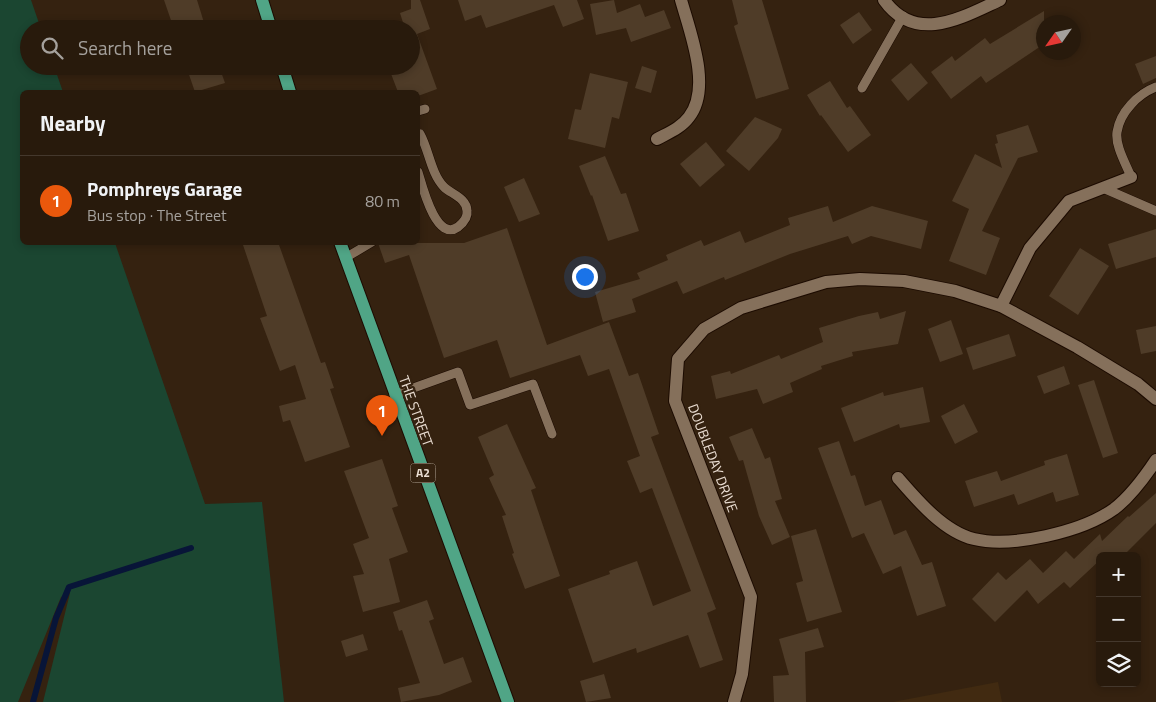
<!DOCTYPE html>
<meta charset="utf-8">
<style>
body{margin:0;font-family:"Titillium Web",sans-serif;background:#302315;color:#f1f3f6}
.controls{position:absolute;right:15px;bottom:15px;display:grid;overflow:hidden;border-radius:8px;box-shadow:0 2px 8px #0003}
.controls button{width:45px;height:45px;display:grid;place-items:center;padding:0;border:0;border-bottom:1px solid #44382d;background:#281a0c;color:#f1f3f6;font:25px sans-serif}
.compass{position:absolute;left:1036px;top:15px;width:45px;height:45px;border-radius:50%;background:#281a0c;box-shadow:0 2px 8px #0003;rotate:236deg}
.you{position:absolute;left:584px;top:276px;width:18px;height:18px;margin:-12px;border:4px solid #fff;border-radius:50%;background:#1a73e8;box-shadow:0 0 0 8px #1a73e833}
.badge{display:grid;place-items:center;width:32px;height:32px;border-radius:50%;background:#ea580c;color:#fff;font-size:16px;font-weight:700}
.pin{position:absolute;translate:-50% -41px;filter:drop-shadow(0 1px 2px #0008)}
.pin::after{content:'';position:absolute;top:26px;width:18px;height:15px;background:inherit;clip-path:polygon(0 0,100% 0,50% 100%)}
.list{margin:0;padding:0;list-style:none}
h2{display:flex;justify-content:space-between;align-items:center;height:65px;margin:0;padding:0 20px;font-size:21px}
h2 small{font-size:16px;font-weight:400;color:#a5a19d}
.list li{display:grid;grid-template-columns:32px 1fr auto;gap:15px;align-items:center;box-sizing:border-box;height:90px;padding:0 20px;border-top:1px solid #44382d}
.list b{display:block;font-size:19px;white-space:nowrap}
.list p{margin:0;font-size:16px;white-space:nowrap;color:#a5a19d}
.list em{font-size:16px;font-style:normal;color:#a5a19d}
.icon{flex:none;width:28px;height:28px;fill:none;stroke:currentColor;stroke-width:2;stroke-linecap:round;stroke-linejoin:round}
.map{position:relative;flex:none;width:1156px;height:702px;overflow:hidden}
.search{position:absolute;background:#281a0c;box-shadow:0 2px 8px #0003;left:20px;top:20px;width:400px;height:55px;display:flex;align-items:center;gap:12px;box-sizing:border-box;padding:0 18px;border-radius:28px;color:#a5a19d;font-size:19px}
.panel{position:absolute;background:#281a0c;box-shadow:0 2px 8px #0003;left:20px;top:90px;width:400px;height:155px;border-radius:8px}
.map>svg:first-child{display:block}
</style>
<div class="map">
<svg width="1156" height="702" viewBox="0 0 1156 702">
<rect width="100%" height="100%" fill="#352210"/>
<path fill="#412a11" d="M998,682L1002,702H893Z"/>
<path fill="#1b4631" d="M0,0H31L41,29H29V66H54L63,92H22V242L115,243L205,504L262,502L284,702H43L70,593L61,597L18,702H0Z"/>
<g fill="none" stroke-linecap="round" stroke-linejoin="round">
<path stroke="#081538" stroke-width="6" d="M33,702L56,618L69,587L191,548"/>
</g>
<g fill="#4f3c28">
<path d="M164,0H197L206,29H174Z"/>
<path d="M411,0H420L430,29L417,34L437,89L418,96V92H398L388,66H411V29H405L400,13L411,9Z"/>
<path d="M458,0H577L584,19L563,27L554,5L486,28L481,15L465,21Z"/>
<path d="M614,0L617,13L640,4L645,17L664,10L671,28L631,42L626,28L596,35L590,4Z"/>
<path d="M732,0H762L789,89L756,99L734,26L738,24Z"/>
<path d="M1044,11V44L986,83L981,76L951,99L931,72L952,56L955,61L985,38L990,44Z"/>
<path d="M859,12L872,30L853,44L840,25Z"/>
<path d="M1156,56V78L1143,84L1135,64Z"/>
<path d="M911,63L928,83L908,101L891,80Z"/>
<path d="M186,66H219L225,83L195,92Z"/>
<path d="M642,66L657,71L651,93L635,88Z"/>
<path d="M590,73L628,82L619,119L612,117L605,148L568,139L575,109L581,110Z"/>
<path d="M830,81L847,108L850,106L871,135L848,152L821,115L820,116L807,95Z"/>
<path d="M755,117L782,129L778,138L749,171L726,151Z"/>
<path d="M1028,125L1038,152L1018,158L982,231L1000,238L986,275L949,261L969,209L952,201L975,154L1002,168L995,144L998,143L996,135Z"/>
<path d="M706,142L725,165L700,187L680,164Z"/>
<path d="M605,156L621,194L626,193L639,231L608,241L592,195L591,196L579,166Z"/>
<path d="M524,178L540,214L519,222L504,187Z"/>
<path d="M828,206L833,222L872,206L928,221L921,249L871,236L852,244L848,236L790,254L725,280L724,277L683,294L677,281L632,299L636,312L603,322L595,292L640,279L637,273L668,260L666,255L701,240L704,246L740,231L745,243L790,225L788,218Z"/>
<path d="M507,228L547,345L609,322L629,376L638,373L659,434L651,437L716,609L707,613L723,660L700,668L688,635L637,653L636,648L593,663L568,589L610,574L609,571L637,561L653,606L691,591L652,488L640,493L627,461L640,456L609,369L588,376L580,355L510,378L497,340L444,358L409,255L385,263L378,243H464Z"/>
<path d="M1156,229V257L1116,269L1108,244Z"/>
<path d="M242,242H278L321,363L325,362L334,388L330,389L350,447L305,462L290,420L283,422L279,406L306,399L295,365L280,371L260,318L267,316Z"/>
<path d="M1080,248L1109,266L1078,315L1049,296Z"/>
<path d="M906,311L898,344L852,352L853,356L821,366L822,369L790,383L793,392L763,404L757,389L716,399L711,376L730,371L731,374L779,355L781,359L823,342L819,328L859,316L878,312L880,319Z"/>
<path d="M951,320L963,354L940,362L928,329Z"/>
<path d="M1156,326V351L1141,354L1136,330Z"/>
<path d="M1009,334L1016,356L973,370L966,348Z"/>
<path d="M1064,366L1070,384L1044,394L1037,376Z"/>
<path d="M1094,380L1118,453L1103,458L1078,385Z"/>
<path d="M923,387L930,422L900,428L899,424L854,442L841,408L883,392L884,396Z"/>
<path d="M964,404L978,432L955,444L941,416Z"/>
<path d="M507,424L536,488L531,490L560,576L525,589L512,554L514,553L502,516L506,515L489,478L494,475L478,437Z"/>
<path d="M752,428L765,459L770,457L782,499L775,501L790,537L772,545L759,516L743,460L739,461L729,437Z"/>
<path d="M839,441L851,476L855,475L865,506L881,500L894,535L906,530L922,565L932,562L946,606L917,616L901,566L883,574L864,533L852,538L818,448Z"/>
<path d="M1067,454L1079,495L1056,502L1053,492L1018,505L1014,494L974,507L965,481L997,471L1001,481L1045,465L1044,461Z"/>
<path d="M382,459L398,506L392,508L408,552L389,559L400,602L363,612L353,576L364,574L353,544L369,538L344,471Z"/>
<path d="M1156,493V523L1123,556H1100V560L1070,588L1064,582L1038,604L1027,590L995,622L972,599L998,572L1006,580L1030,559L1043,573L1066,551L1074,559L1100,534L1102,541L1128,516L1129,517Z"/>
<path d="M816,529L842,612L807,622L796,583L803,581L791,536Z"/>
<path d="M427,600L434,619L429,621L444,664L463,657L472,682L439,695L401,702L398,688L420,683L402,630L399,631L393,612Z"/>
<path d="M818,628L824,647L805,652L806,702H774L773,676L789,675L779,639Z"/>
<path d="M363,634L368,650L346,657L341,641Z"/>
<path d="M604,674L611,698L586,702L580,681Z"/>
</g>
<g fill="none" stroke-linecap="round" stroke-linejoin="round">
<g stroke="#1c0b00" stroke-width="10">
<g id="service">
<path d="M862,88L903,16"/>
<path d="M418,111L425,109"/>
<path d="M418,135L420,134C429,150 431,174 444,187C451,194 467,198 467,211C468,217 463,223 458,227C436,243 422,185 418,172"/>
<path d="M1131,177C1126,164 1115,146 1117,132C1120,112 1138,94 1156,87"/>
<path d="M1103,188L1156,211"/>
<path d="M345,258L372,242"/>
<path d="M394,395L458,372L470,405L533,384L552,434"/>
</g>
</g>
<g stroke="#1c0b00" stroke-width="14">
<g id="minor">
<path d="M884,0C916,45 963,17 1000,0"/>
<path d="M657,139C668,133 681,128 689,117C712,88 690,32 681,0"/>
<path d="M1001,306L1030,248L1069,201L1131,177"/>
<path d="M898,478C917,500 944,532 974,539C1012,548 1082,532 1114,509C1131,496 1144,478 1156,460"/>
<path d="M734,702L742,674L751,597L675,401L678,359L704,329L741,308L826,282L860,279L904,281L955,291L1001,306L1077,347L1138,384L1156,399"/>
</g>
</g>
<g stroke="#1c0b00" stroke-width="14">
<g id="primary">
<path d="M262,0L271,29"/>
<path d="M282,66L290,92"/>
<path d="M340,242L508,702"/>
</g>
</g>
<use href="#service" stroke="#85705b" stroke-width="9"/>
<use href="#minor" stroke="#85705b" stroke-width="12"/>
<use href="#primary" stroke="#50a586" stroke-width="12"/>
</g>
<g text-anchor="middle" stroke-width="4.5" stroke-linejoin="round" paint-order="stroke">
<rect fill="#352210" stroke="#b4a698" stroke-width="1" x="410.5" y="463.5" width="25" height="19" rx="4"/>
<g font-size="12" font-weight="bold" fill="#ebded3">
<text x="423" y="477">A2</text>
</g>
<g font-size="14" fill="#ebded3" stroke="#352210">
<text transform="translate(416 411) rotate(70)" y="5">THE STREET</text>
<text transform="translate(713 458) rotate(69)" y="5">DOUBLEDAY DRIVE</text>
</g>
</g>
</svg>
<div class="controls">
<button>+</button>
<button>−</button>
<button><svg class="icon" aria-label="layers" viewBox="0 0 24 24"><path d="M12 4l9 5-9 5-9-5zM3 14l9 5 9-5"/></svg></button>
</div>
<svg class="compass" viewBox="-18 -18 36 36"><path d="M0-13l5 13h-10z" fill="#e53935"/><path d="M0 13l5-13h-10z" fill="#a5a19d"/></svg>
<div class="you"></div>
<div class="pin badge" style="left:382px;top:436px">1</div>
<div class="search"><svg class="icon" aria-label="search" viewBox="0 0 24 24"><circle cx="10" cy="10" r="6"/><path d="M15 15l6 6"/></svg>Search here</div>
<section class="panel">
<h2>Nearby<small></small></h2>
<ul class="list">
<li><span class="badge">1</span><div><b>Pomphreys Garage</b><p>Bus stop · The Street</p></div><em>80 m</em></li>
</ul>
</section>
</div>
